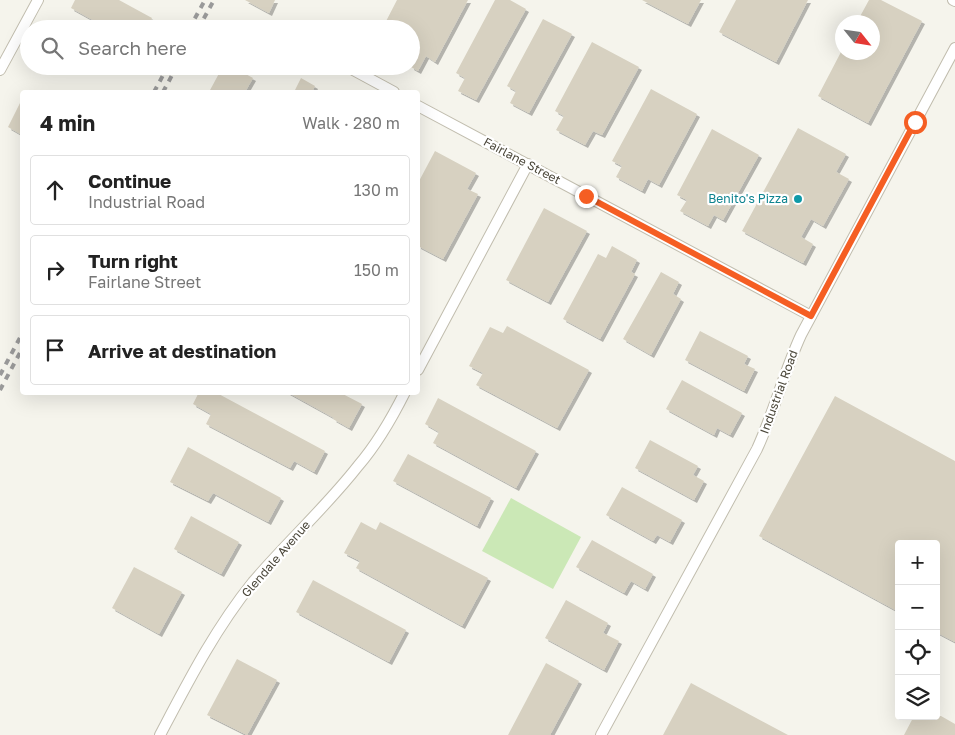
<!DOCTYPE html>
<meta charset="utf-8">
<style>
body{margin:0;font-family:"Golos Text",sans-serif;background:#f2f2f2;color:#222}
.controls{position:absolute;right:15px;bottom:15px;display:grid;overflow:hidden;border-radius:5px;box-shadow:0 5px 20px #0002}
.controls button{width:45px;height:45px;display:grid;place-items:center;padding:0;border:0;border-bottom:1px solid #e0e0e0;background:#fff;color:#222;font:25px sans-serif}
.compass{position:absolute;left:835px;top:15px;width:45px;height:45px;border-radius:50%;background:#fff;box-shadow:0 5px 20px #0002;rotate:120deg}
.stop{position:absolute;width:15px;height:15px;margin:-11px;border:4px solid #f55e23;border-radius:50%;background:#fff}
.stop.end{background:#f55e23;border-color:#fff;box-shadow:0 1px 5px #0008}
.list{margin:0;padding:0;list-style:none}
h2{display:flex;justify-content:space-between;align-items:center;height:65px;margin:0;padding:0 20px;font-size:21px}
h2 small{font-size:16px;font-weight:400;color:#767676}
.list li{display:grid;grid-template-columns:32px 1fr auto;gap:15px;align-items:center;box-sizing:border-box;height:70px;margin:0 10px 10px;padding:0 10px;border:1px solid #e0e0e0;border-radius:5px}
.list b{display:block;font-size:19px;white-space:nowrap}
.list p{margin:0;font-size:16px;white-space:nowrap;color:#767676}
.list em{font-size:16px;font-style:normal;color:#767676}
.icon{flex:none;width:28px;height:28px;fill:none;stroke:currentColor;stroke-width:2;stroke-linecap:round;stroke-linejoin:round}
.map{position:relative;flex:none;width:955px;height:735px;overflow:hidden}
.search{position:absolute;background:#fff;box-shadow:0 5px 20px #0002;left:20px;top:20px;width:400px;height:55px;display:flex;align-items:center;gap:12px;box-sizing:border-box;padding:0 18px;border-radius:28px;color:#767676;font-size:19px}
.panel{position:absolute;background:#fff;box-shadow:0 5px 20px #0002;left:20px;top:90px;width:400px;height:305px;border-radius:5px}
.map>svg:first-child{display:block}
</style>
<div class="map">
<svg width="955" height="735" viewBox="0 0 955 735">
<defs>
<filter id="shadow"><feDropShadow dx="3" dy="3" stdDeviation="0" flood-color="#0004"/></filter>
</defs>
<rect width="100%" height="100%" fill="#f5f4ec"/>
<path fill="#cbe8b6" d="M511,498L581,537L553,589L482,551Z"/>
<g fill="#d7d1c1" filter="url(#shadow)">
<path d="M75,0H119L152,18L147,29H109L71,8Z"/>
<path d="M245,0H275L269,13Z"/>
<path d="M397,0H468L435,62L426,56L418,71L411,67V29H382Z"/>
<path d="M495,0H510L526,9L476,100L458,91L465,78L456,73Z"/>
<path d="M642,0H701L688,24Z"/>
<path d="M736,0H808L776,62L719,32Z"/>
<path d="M869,0H881L922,21L868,123L818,96L841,52H872V22H857Z"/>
<path d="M543,19L572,34L529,113L510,103L516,91L507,86Z"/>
<path d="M592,42L639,67L602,135L593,131L585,145L556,130L564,116L555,111Z"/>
<path d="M223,66H231L253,78L245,92H209Z"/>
<path d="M301,78L315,86L312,92H294Z"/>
<path d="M651,89L697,114L659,185L648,179L642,191L616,177L622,166L612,161Z"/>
<path d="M22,99V135L8,127Z"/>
<path d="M798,128L846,154L836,172L849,179L823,226L811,219L801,237L813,244L803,263L742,231Z"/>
<path d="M712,129L759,155L723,220L714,215L708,226L680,211L687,200L677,195Z"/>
<path d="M435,151L476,173L467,189L478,194L443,259L418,246V183Z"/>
<path d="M544,208L587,231L548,302L506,280Z"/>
<path d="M612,246L637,260L631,272L635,274L600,339L563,319L598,254L606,258Z"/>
<path d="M661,272L679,282L673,294L681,299L651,355L623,339Z"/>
<path d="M507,326L589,370L557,428L476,385L483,373L469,366L490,327L503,333Z"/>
<path d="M700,331L748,356L744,364L755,369L744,391L685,360Z"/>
<path d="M682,380L742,413L730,435L717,428L714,435L666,409Z"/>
<path d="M199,392H215L325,451L314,472L294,461L290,468L206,424L211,414L193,404Z"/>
<path d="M287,392H339L362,404L349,428L333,419L334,418Z"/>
<path d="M835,396L955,461V642L936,632V544H899V612L759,536Z"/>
<path d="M438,398L536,451L516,488L433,443L439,432L425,424Z"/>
<path d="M650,440L698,466L693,475L704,481L694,500L635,468Z"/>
<path d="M188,447L281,498L268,522L213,493L208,501L170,482Z"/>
<path d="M408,454L491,498L477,526L393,481Z"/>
<path d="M622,487L682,520L670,542L657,535L653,541L606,515Z"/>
<path d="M191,516L239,542L221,574L174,549Z"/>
<path d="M361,522L376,530L380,522L488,578L462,626L356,568L360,561L344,553Z"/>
<path d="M592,540L653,574L645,589L631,581L624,593L576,567Z"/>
<path d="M134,567L182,592L159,634L112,608Z"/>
<path d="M313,580L406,630L389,662L296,612Z"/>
<path d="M566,600L608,623L603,633L619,641L604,670L545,638Z"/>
<path d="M237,659L277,680L247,735L207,715Z"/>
<path d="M546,663L579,681L550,735H508Z"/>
<path d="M691,683L788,735H663Z"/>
<path d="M914,716H941L955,724V735H904Z"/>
</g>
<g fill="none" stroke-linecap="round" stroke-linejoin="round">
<g stroke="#c1bdae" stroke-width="12">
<g id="minor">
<path d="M953,0L955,1"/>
<path d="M346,66L394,92"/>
<path d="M0,70L38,0"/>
<path d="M418,106L811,316"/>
<path d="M418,370L528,164"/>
<path d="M160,735C188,682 215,629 253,582C287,542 326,507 358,466C377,444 392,418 405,392"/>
<path d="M601,735L757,449C774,412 784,372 801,335L955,48"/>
</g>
</g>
<use href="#minor" stroke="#fff" stroke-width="10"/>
<g stroke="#9a9a9a" stroke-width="4" stroke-dasharray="6 6" stroke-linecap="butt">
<path d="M189,29L205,0"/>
<path d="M198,29L214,0"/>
<path d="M154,92L168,66"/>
<path d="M163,92L177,66"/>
<path d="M0,375L22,334"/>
<path d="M0,390L22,349"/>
</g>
</g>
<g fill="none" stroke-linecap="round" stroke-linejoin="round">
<path stroke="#f55e23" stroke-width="6" d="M586,196L811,316L915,122"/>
</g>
<circle fill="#0f9aa8" stroke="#fff" stroke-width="2" cx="798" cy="199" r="5"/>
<g text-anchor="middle" stroke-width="4.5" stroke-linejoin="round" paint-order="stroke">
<g font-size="12" fill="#4a4639" stroke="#fff">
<text transform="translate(522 161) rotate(28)" y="4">Fairlane Street</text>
<text transform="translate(779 392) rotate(-70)" y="4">Industrial Road</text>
<text transform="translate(276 559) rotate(-49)" y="4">Glendale Avenue</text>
</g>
<g font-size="12" fill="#0d838f" stroke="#fff" text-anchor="end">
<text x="788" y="203">Benito's Pizza</text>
</g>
</g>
</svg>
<div class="controls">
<button>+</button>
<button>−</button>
<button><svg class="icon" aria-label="locate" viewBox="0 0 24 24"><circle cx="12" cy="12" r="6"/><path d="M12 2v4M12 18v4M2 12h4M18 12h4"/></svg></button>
<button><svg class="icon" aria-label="layers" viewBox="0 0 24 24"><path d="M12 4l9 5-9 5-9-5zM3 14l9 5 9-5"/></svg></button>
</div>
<svg class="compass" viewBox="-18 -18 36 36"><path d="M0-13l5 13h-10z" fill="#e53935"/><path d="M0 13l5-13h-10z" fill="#767676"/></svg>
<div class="stop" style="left:915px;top:122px"></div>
<div class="stop end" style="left:586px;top:196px"></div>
<div class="search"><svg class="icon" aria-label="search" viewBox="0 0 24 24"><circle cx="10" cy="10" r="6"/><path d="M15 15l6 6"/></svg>Search here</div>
<section class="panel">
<h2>4 min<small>Walk · 280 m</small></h2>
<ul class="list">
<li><svg class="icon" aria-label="ahead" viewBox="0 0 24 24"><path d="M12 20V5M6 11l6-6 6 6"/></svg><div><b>Continue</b><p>Industrial Road</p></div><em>130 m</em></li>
<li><svg class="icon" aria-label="right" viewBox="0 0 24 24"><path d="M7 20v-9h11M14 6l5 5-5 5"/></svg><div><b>Turn right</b><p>Fairlane Street</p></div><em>150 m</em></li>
<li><svg class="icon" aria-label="arrive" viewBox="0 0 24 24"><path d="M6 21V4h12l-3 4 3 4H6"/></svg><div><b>Arrive at destination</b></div></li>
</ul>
</section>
</div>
